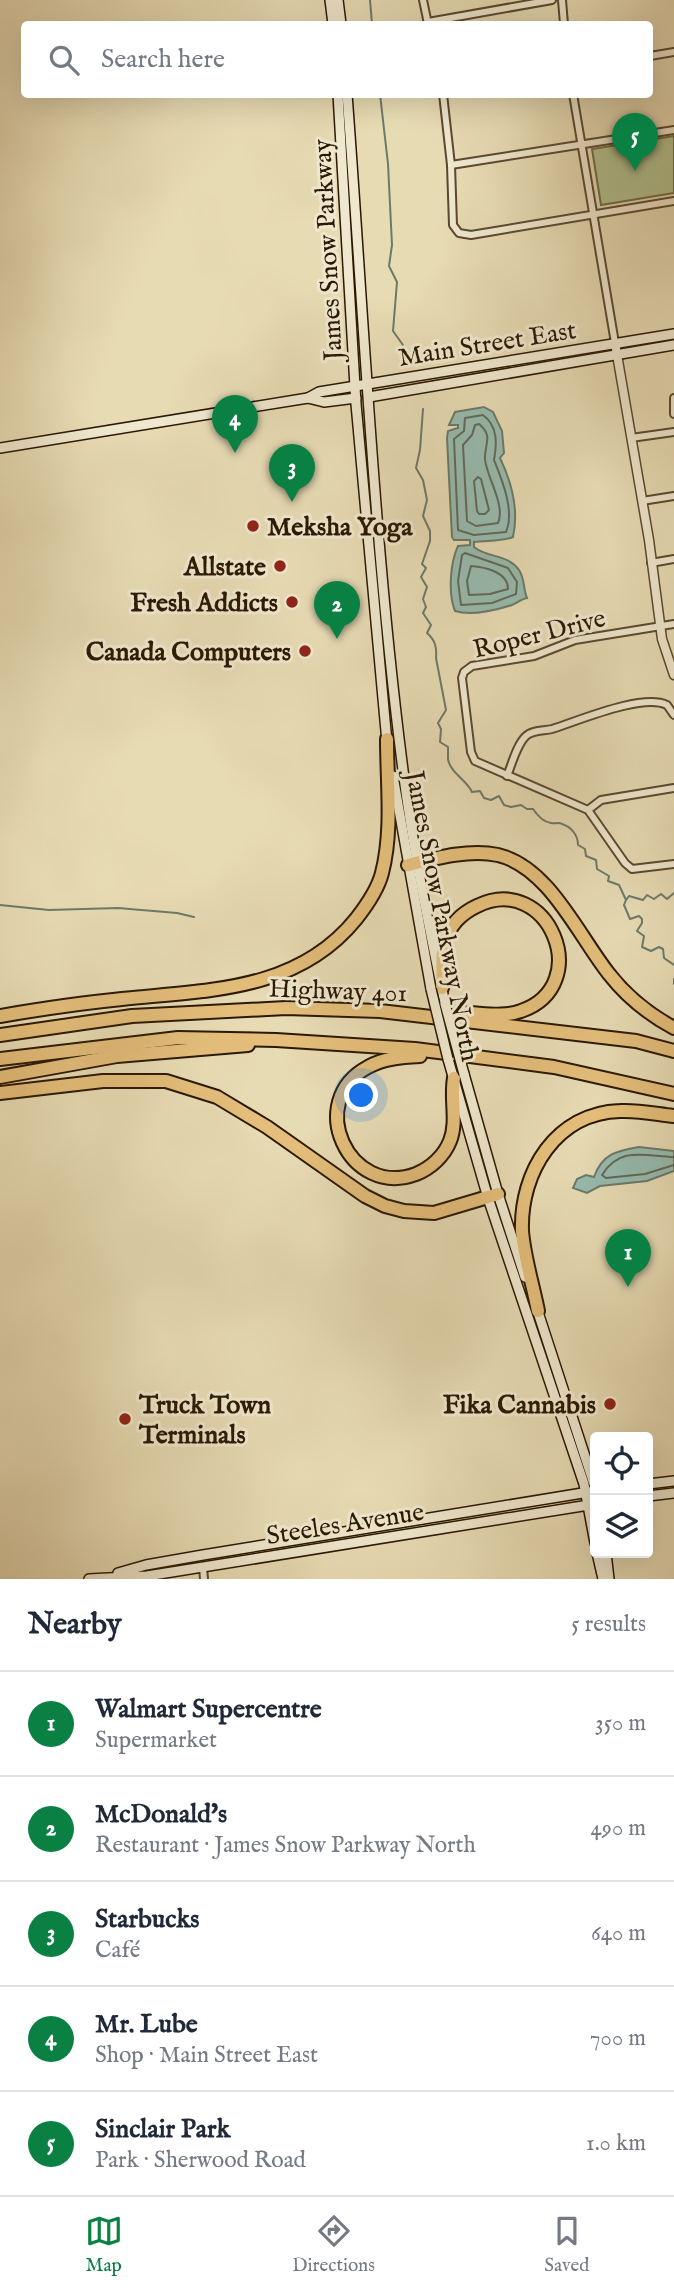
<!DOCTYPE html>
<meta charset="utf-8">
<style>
body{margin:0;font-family:"IM FELL English",serif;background:#f6f6f7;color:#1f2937}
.controls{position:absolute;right:21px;bottom:21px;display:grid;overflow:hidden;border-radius:7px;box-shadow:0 7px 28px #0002}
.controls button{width:63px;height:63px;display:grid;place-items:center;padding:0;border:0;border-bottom:2px solid #e0e1e3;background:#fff;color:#1f2937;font:35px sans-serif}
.you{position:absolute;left:362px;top:1096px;width:24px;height:24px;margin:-18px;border:5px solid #fff;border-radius:50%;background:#1a73e8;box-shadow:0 0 0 10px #1a73e833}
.badge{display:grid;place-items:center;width:46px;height:46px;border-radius:50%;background:#0b8043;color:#fff;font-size:23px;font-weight:700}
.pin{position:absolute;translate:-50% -58px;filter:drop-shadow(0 2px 4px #0008)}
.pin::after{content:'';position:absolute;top:37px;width:24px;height:21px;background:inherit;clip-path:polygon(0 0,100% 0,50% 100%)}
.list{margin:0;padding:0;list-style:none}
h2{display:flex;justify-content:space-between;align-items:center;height:91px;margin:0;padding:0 28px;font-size:30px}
h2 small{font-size:23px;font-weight:400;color:#747a83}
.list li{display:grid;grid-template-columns:46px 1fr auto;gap:21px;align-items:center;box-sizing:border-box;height:105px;padding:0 28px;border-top:2px solid #e0e1e3}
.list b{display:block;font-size:26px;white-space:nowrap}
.list p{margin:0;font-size:23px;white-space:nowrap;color:#747a83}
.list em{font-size:23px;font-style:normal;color:#747a83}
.icon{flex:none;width:38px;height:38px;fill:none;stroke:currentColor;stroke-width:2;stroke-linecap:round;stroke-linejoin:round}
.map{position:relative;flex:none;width:674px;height:1579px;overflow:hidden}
.search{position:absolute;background:#fff;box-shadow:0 7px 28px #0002;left:21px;right:21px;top:21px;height:77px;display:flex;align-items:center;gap:18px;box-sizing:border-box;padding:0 24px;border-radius:7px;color:#747a83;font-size:26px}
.sheet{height:616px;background:#fff}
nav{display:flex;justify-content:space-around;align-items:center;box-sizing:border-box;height:98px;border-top:2px solid #e0e1e3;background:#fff;font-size:19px;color:#747a83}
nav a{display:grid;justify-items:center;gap:4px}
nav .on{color:#0b8043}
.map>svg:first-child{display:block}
</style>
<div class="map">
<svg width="674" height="1579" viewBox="0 0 674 1579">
<rect width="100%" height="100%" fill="#e7dbb4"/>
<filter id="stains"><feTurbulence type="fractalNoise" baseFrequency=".00286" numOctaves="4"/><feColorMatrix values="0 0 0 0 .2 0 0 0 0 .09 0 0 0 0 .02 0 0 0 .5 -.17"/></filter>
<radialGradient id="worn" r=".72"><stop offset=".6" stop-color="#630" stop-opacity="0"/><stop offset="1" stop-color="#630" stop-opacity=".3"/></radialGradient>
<path fill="#b2c18f" stroke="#6e6c49" stroke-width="2" d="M674,136V193L601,205L592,149Z"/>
<g fill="#97bbaf" stroke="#6c7a6a" stroke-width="2">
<path d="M484,407L493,412L502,431L504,453L500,458C512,483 519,510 513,537C501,542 487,540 474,542V547C487,558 508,554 519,570C525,579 523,589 527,598C521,599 517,603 512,605C496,610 470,616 455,611C448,594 450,563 458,546L470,545V540H454L452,537L447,438L448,431L458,428V425H449L455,412Z"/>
<path d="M639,1147L674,1151V1171L647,1181L600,1186L587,1193L573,1188L577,1179L586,1175L594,1177C602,1154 616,1151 639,1147Z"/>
</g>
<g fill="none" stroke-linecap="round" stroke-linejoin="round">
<g stroke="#616a59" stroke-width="2">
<path d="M483,415C498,426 497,444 494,460C502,480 515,511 506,532L474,535L458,530L454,439L464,431L465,418Z"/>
<path d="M479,424C494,436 484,445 485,459C486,476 506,505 498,523L476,526L467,521L463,445L472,435L475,425Z"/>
<path d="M478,477L481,479L489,510L485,514H479L477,511L474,481Z"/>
<path d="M465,553L508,568L517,582L516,594L492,603L461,605L458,581L462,555Z"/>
<path d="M471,566C485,567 508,572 508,589L490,594L469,595L467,581Z"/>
<path d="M674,1157C644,1156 620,1146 602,1175L606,1178L645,1174L674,1165"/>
</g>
<g stroke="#6c7a6a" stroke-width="2">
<path d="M370,0L372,24"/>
<path d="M380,94L388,164L392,245L389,266L397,282L393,331L403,345L402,358"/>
<path d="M423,409L420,450L416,468L423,480L427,500L423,516L430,531V541L422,564L426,568L421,577L427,587L423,599L426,607L423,613L431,625L427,633C435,640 437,647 436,658L446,710L438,723L441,729L440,742L448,747C448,751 448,755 448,759C450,773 467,780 472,792L480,791L484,798L491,800L499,796L504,805L511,807L521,805L527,809H533C537,815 544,822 551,823C555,824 559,822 562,824C572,827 578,836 578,845L585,849L586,856L596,860L597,869L609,876L608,881L619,885L626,900L624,905L630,919L639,916L642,919V923L637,931L644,936L642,947L651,951L659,947L663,949L664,958L674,965"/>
<path d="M626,900L629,896L643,900L647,895L654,899L661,894L667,899L674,893"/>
<path d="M0,905L49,910L118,908L177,913L194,917"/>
<path d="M674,979V984"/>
</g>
<g stroke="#5a492f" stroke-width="10">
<g id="minor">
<path d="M423,0L428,24"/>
<path d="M562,0L564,24"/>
<path d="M428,22L552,0"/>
<path d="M650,56L674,52"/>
<path d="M443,94L451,165L453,225L459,233L471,235L674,201"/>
<path d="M573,94L615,343"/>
<path d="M451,165L674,130"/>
<path d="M674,398V414"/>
<path d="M631,438L674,432"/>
<path d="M642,501L674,496"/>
<path d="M651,563L674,559"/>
<path d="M674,624L575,640L534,656L472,666L464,672L462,678L471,752L475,761L588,810L625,863L632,869L674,864"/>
<path d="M507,776C512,764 517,744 526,736C532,730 544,731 552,729C578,721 642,693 667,705L674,715"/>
<path d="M588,810L601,800L674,788"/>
<path d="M203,1567L204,1579"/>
</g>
</g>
<g stroke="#5a492f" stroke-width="11">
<path id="tertiary" d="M615,343L649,540L662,639L674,675"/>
</g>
<g stroke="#2b1803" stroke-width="12">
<g id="secondary">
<path d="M330,0L333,24"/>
<path d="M338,0L341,24"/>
<path d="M338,94L356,404L387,742"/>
<path d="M347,94C364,320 374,546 403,770C413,849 429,927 445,1004"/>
<path d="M369,397L674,345"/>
<path d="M308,398L324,402L356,398"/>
<path d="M0,448L308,398L319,392L674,334"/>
<path d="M393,776L431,989"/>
<path d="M448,1059L488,1198L584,1484L595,1543"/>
<path d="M464,1074L498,1194L525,1277"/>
<path d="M536,1306L595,1487"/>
<path d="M648,1484L674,1481"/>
<path d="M648,1496L674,1493"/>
<path d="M597,1553L603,1579"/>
<path d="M606,1553L609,1579"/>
<path d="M118,1573L146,1565L203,1555L595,1491"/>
<path d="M89,1579L147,1576L595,1504"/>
</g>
</g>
<g stroke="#2b1803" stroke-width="16">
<g id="motorway">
<path d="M408,865C436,858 469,849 498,855C549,867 578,935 609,974C627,997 648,1014 674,1028"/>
<path d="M442,988C444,972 440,956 445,941C450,925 462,913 477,906C548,871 596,985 521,1011C500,1019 475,1011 452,1013"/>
<path d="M0,1016C41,1009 81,1003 122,999C207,990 297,992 356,919C367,905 378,889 382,873C393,830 387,783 387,739"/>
<path d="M0,1035L132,1016L286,1008L380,1011L636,1041L674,1051"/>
<path d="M420,1056C402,1057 384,1058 368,1067C304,1101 349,1199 416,1174C431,1168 444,1156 450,1141C458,1121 450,1099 454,1078"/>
<path d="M0,1059L178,1038L276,1040L415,1049L554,1067L674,1094"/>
<path d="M0,1077L117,1056L248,1045"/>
<path d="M0,1093L103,1081H166L217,1097L267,1127L365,1196L385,1206L404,1211L434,1213L498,1194"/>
<path d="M538,1311C533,1285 524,1257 522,1231C520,1172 556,1113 620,1111C638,1110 656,1114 674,1116"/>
</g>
</g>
<use href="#minor" stroke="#efe8ce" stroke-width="6"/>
<use href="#tertiary" stroke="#efe8ce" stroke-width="8"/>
<use href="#secondary" stroke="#efe8ce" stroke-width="9"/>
<use href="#motorway" stroke="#e4be7a" stroke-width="12"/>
<g stroke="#2b1803" stroke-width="12" stroke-linecap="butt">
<g id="secondary-bridge">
<path d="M431,989L448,1059"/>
<path d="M445,1004L464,1074"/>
</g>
</g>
<use href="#secondary-bridge" stroke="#efe8ce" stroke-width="9"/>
</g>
<g fill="#8f2418" stroke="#efe8ce" stroke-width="2.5">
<circle cx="253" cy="526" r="7"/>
<circle cx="280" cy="566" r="7"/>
<circle cx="292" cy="602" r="7"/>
<circle cx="305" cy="651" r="7"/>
<circle cx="610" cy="1404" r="7"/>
<circle cx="125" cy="1419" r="7"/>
</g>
<g text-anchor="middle" stroke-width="6" stroke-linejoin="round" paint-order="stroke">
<g font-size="26" fill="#2b1803" stroke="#efe8ce">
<text transform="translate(327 250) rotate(-93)" y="9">James Snow Parkway</text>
<text transform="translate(487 343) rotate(-9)" y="9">Main Street East</text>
<text transform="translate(539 633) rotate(-14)" y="9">Roper Drive</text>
<text transform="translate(443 916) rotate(79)" y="9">James Snow Parkway North</text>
<text transform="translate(338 990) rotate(2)" y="9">Highway 401</text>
<text transform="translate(345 1523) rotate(-9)" y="9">Steeles Avenue</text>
</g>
<g font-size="26" font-weight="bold" fill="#2b1803" stroke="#efe8ce" text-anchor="end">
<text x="267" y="535" text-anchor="start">Meksha Yoga</text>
<text x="266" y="575">Allstate</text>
<text x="278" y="611">Fresh Addicts</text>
<text x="291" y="660">Canada Computers</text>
<text x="139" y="1413" text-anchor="start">Truck Town<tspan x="139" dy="30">Terminals</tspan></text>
<text x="596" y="1413">Fika Cannabis</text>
</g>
</g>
<rect width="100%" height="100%" filter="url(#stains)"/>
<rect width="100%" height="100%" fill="url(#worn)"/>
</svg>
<div class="controls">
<button><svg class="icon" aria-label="locate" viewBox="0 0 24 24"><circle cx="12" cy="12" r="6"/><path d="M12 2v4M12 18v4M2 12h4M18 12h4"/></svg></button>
<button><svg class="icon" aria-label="layers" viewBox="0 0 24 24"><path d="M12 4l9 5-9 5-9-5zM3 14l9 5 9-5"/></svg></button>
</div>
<div class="you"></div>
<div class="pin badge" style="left:628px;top:1287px">1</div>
<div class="pin badge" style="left:337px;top:639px">2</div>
<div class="pin badge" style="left:292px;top:502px">3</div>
<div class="pin badge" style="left:235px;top:453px">4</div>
<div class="pin badge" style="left:635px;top:171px">5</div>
<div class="search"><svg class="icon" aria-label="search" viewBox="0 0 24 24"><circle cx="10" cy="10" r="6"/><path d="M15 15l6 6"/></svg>Search here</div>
</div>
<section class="sheet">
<h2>Nearby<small>5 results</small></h2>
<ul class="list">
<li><span class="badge">1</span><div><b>Walmart Supercentre</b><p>Supermarket</p></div><em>350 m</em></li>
<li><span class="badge">2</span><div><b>McDonald's</b><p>Restaurant · James Snow Parkway North</p></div><em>490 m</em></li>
<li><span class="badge">3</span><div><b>Starbucks</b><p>Café</p></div><em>640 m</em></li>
<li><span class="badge">4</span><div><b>Mr. Lube</b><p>Shop · Main Street East</p></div><em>700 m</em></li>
<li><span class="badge">5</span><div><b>Sinclair Park</b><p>Park · Sherwood Road</p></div><em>1.0 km</em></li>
</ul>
</section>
<nav>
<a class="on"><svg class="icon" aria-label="map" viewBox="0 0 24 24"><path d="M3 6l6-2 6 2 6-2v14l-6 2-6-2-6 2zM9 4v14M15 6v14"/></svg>Map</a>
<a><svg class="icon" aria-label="directions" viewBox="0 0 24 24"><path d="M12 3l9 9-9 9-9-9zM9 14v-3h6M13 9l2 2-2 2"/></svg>Directions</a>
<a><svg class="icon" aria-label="saved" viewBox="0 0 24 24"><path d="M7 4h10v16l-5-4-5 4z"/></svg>Saved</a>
</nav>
